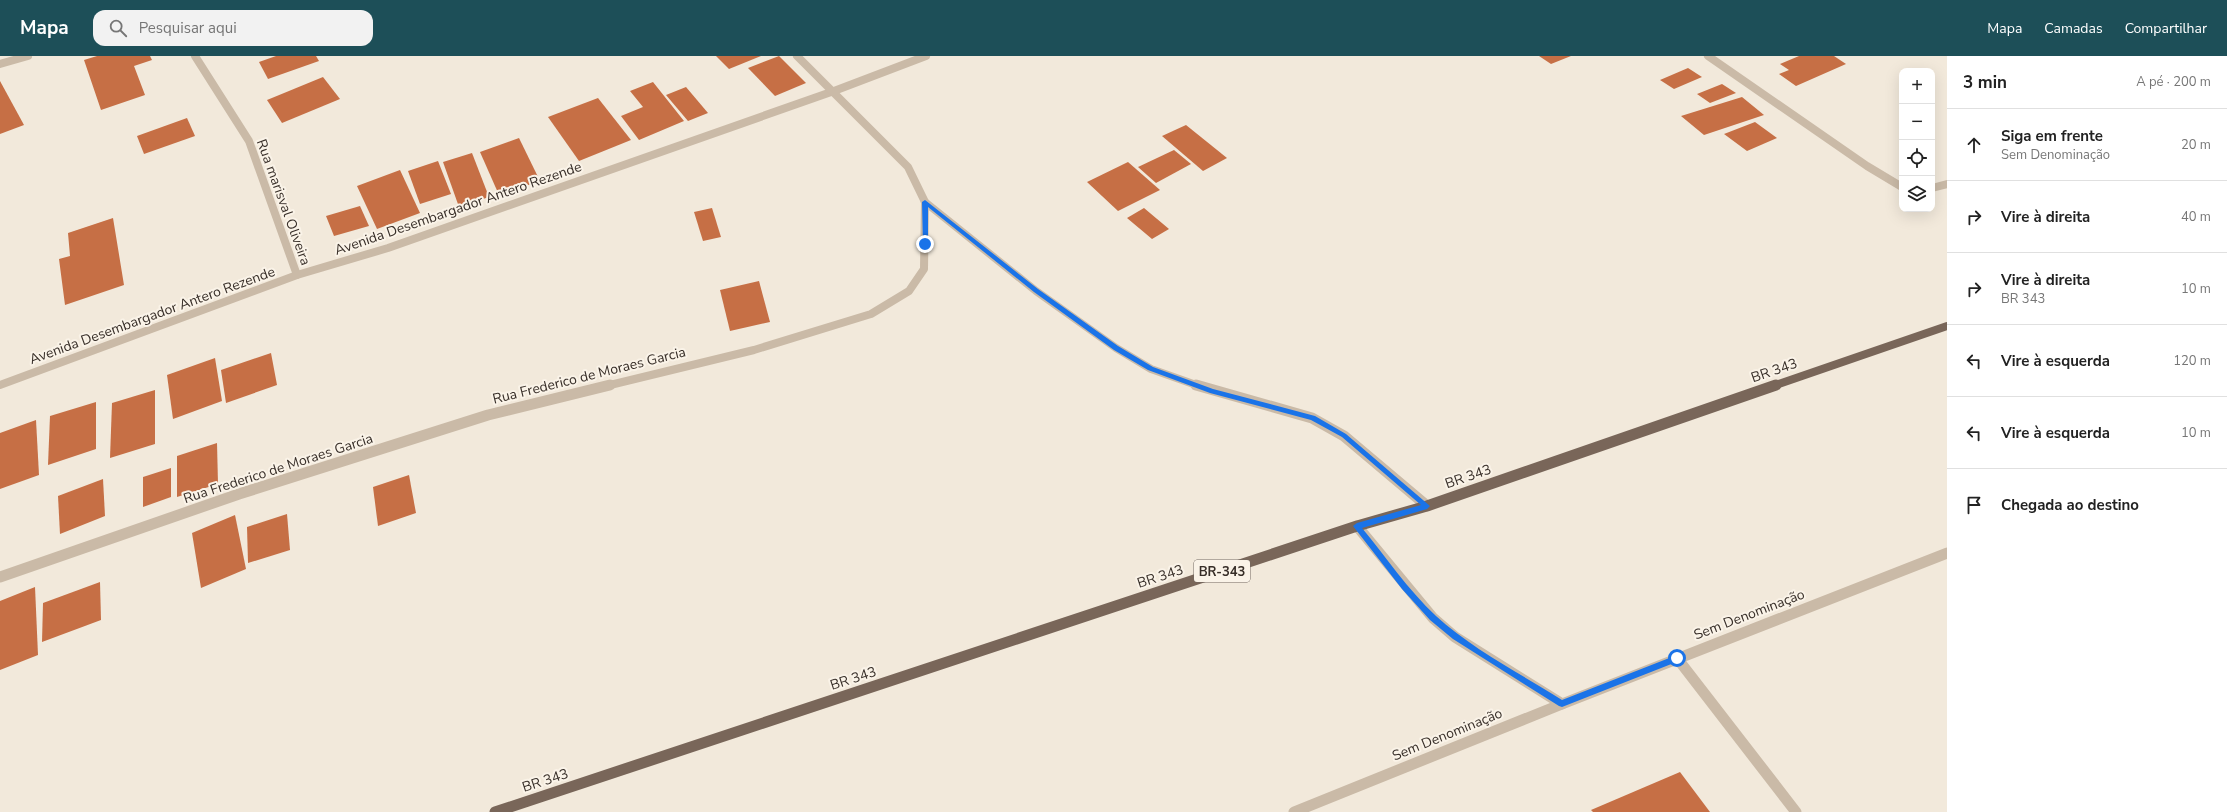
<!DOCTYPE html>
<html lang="pt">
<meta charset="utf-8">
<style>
body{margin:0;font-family:"Nunito Sans",sans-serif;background:#f2f2f2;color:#222}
.controls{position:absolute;right:12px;top:12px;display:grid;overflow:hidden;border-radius:8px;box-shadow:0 4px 16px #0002}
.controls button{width:36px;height:36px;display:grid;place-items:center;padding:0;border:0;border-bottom:1px solid #e0e0e0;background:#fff;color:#222;font:20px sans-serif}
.stop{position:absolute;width:12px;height:12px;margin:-9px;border:3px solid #1a73e8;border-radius:50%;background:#fff}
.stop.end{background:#1a73e8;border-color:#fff;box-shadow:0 1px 4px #0008}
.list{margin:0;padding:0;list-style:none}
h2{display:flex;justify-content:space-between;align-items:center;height:52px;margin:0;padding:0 16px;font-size:17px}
h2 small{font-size:13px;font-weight:400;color:#767676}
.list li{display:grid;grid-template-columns:26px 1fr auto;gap:12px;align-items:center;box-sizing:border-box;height:72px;padding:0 16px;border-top:1px solid #e0e0e0}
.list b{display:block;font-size:15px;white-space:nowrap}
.list p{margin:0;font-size:13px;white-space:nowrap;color:#767676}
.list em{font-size:13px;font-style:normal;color:#767676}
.icon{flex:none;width:22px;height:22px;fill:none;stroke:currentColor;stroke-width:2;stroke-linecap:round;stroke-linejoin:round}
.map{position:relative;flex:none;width:1947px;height:756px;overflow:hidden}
header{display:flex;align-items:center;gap:24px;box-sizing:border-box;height:56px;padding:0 20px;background:#1d4f58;color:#fff}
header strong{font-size:19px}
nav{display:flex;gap:22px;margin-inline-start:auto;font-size:14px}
.search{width:280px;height:36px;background:#f2f2f2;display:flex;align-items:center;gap:10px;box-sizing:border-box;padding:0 14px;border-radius:12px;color:#767676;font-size:15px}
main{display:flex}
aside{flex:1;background:#fff}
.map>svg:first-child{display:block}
</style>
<header>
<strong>Mapa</strong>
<div class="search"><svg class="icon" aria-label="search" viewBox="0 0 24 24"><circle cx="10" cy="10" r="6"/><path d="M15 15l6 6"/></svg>Pesquisar aqui</div>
<nav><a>Mapa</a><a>Camadas</a><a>Compartilhar</a></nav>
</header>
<main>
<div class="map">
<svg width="1947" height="756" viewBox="0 0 1947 756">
<rect width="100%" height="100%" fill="#f2e9db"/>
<g fill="#c66f45">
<path d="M97,0H150L152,4L134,10L145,39L101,54L84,4Z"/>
<path d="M276,0H316L319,5L268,23L259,6Z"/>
<path d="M716,0H761L729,13Z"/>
<path d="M779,0L806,27L775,40L748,12Z"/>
<path d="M1539,0H1571L1551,8Z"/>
<path d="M1799,0H1834L1846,8L1796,30L1779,18L1789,14L1780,8Z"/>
<path d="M1688,12L1702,21L1674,33L1660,24Z"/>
<path d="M323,21L340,43L282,67L267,44Z"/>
<path d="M0,25L24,69L0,78Z"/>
<path d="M653,26L684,65L639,84L621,60L643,51L630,35Z"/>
<path d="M1722,28L1736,37L1710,47L1697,38Z"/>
<path d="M686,31L708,57L688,65L666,39Z"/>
<path d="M1742,41L1764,59L1704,79L1681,60Z"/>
<path d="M598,42L631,84L579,105L548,61Z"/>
<path d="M187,62L195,80L144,98L137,80Z"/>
<path d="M1755,66L1777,82L1747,95L1724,78Z"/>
<path d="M1186,69L1227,102L1203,115L1162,80Z"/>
<path d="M519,82L540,125L499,139L480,96Z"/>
<path d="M1174,94L1191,108L1156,127L1138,111Z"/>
<path d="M472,97L489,141L459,151L443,106Z"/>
<path d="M438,105L451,138L420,148L408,115Z"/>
<path d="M1128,106L1160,134L1118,155L1087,126Z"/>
<path d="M400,114L420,157L377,173L357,130Z"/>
<path d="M360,150L369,170L334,180L326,160Z"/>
<path d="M712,152L721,181L703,185L694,156Z"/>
<path d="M1144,152L1169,173L1152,183L1127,162Z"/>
<path d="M113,162L124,229L65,249L59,203L70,200L68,177Z"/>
<path d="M759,225L770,266L730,275L720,234Z"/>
<path d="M271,297L277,329L226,347L221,314Z"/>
<path d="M215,302L222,345L173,363L167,319Z"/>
<path d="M155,334V388L110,402L112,347Z"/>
<path d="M96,346V393L48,409L50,360Z"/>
<path d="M36,364L39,419L0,433V377Z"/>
<path d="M217,387L218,428L177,441V400Z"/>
<path d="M171,412V441L143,451V421Z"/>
<path d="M409,419L416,457L378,470L373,431Z"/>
<path d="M103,423L105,460L60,478L58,440Z"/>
<path d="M287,458L290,494L248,507L247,471Z"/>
<path d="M235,459L246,513L201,532L192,477Z"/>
<path d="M100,526L101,564L42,586L43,547Z"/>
<path d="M35,531L38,599L0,614V545Z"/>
<path d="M1680,716L1710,756H1593L1591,754Z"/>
</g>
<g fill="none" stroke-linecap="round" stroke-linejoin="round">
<g stroke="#cabaa7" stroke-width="8">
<path d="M195,0L249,85L297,219"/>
<path d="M1708,0L1867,110L1902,131"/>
<path d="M0,8L28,0"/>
<path d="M1932,132L1947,128"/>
<path d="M925,146L1036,235L1116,292L1151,313L1199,330"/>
<path d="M0,329L297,219L388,192L834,35L926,0"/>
<path d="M606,330L754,294L871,258L909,235L924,213L925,146L908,111L797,0"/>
</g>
<g stroke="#cabaa7" stroke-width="11">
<path d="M1196,329L1312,362L1344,380L1427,450"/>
<path d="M1357,470L1433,562L1455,581L1562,648"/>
<path d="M0,521L239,438L488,359L610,329"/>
<path d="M1677,602L1796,756"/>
<path d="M1294,756L1562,648L1947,497"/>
</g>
<path stroke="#796659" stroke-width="8" d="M1773,330L1947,270"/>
<path stroke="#796659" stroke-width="11" d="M495,756L1357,470L1427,450L1776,329"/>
</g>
<path fill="#1a73e8" d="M925,144L1038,233L1118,290L1153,311L1213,333L1315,360L1346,378L1430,450L1427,453L1362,472C1386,501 1408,534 1436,560C1472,593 1521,618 1562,644L1677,599L1679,600V605L1562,651L1559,650L1453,583L1430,564L1402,533L1353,470L1357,467L1421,449L1342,381L1311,364L1210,337L1148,314L1114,294L1034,236L928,151V188L923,190L922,146Z"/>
<g text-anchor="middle" stroke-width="4" stroke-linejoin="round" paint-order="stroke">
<rect fill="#faf3e8" stroke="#726962" stroke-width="1" x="1194" y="504" width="56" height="22" rx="3"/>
<g font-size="13" font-weight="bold" fill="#372e28">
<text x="1222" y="520">BR-343</text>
</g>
<g font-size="14" fill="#372e28" stroke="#faf3e8">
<text transform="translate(284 146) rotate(70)" y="5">Rua marisval Oliveira</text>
<text transform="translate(458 152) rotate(-19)" y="5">Avenida Desembargador Antero Rezende</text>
<text transform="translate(152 259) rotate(-20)" y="5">Avenida Desembargador Antero Rezende</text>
<text transform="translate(1774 314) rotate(-19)" y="5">BR 343</text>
<text transform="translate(589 319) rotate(-14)" y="5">Rua Frederico de Moraes Garcia</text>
<text transform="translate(278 412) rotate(-18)" y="5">Rua Frederico de Moraes Garcia</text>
<text transform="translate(1468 420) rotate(-19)" y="5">BR 343</text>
<text transform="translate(1160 520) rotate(-18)" y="5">BR 343</text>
<text transform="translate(1749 558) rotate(-21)" y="5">Sem Denominação</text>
<text transform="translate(853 622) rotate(-18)" y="5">BR 343</text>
<text transform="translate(1447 678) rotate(-22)" y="5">Sem Denominação</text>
<text transform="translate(545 724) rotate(-18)" y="5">BR 343</text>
</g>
</g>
</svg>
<div class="controls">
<button>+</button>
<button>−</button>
<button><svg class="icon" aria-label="locate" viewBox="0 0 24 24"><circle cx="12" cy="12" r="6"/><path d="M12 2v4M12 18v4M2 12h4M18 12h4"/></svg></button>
<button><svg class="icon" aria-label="layers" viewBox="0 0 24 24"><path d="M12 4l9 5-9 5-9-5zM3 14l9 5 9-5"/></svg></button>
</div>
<div class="stop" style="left:1677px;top:602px"></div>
<div class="stop end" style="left:925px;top:188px"></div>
</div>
<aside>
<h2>3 min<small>A pé · 200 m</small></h2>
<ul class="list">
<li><svg class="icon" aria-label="ahead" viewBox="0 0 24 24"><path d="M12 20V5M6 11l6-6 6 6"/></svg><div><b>Siga em frente</b><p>Sem Denominação</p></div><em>20 m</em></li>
<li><svg class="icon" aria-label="right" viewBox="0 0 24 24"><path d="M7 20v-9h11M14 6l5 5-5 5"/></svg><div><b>Vire à direita</b></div><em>40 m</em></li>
<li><svg class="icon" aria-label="right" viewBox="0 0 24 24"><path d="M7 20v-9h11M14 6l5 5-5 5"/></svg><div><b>Vire à direita</b><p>BR 343</p></div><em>10 m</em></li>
<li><svg class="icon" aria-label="left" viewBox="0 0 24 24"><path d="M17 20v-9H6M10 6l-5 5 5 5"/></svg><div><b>Vire à esquerda</b></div><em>120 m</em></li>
<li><svg class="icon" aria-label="left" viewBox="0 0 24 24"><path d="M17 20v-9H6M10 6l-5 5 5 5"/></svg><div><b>Vire à esquerda</b></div><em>10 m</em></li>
<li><svg class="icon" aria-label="arrive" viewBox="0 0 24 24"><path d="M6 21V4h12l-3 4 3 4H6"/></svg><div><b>Chegada ao destino</b></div></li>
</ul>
</aside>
</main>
